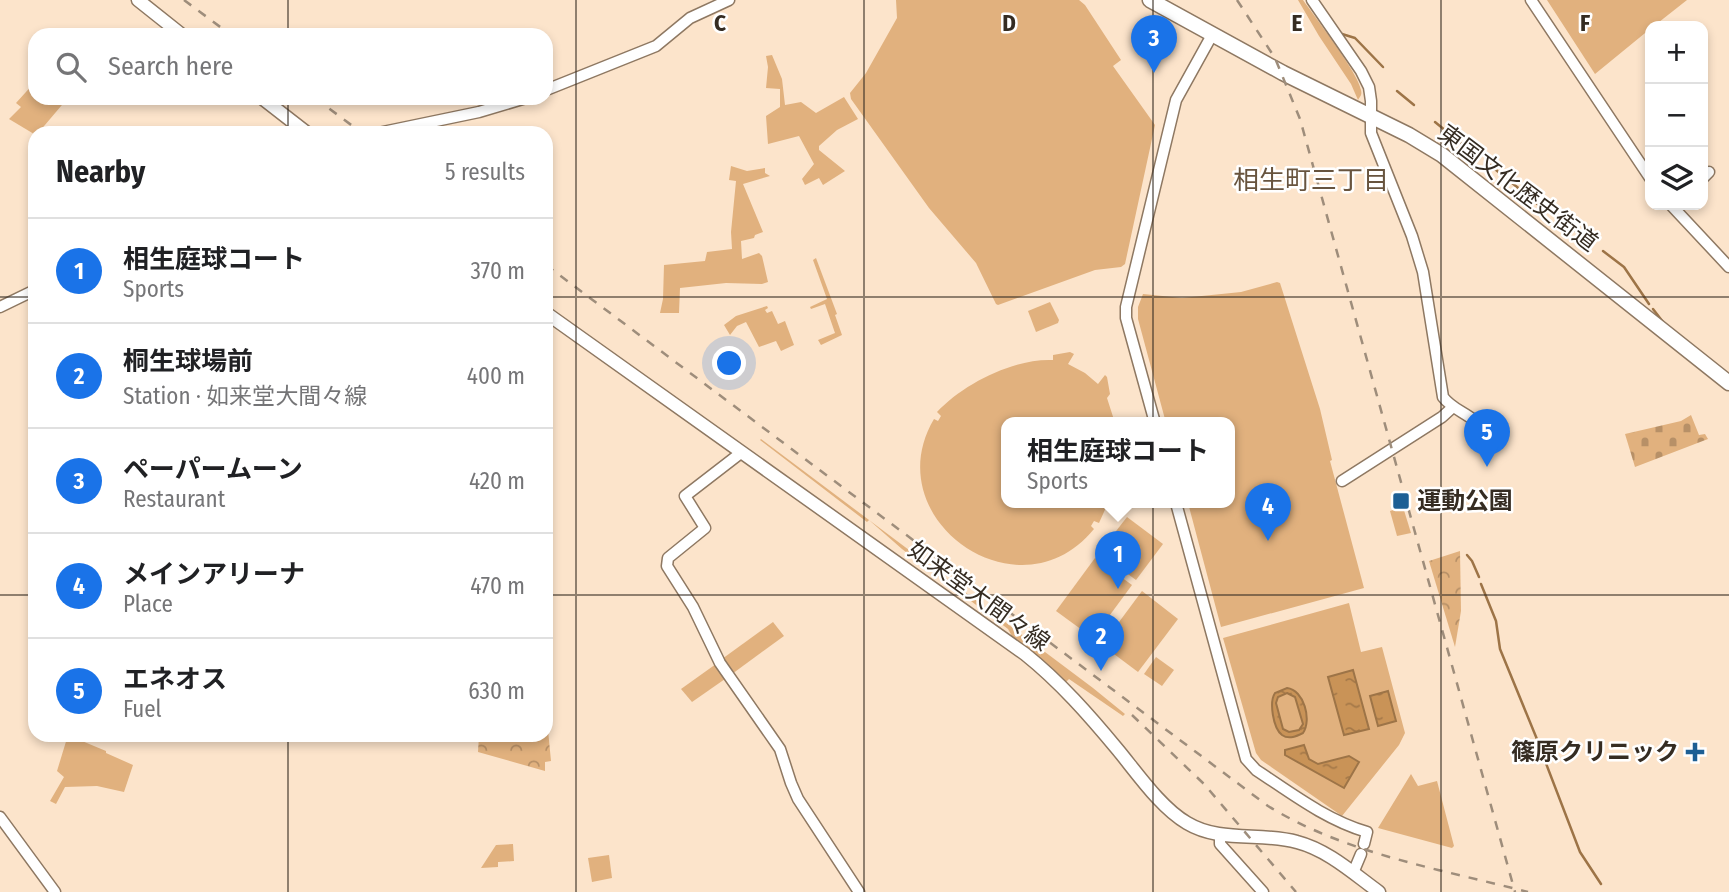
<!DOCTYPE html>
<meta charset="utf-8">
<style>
body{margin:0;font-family:"Fira Sans Condensed","Noto Sans JP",sans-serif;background:#f6f6f6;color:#202124}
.controls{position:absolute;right:21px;top:21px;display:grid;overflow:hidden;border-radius:14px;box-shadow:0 4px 10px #0003}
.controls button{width:63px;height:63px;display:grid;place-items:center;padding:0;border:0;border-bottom:2px solid #e0e0e0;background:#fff;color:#202124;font:35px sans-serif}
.you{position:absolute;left:730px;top:364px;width:24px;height:24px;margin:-18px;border:5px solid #fff;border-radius:50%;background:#1a73e8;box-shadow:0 0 0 10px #1a73e833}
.badge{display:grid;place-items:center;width:46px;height:46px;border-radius:50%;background:#1a73e8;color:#fff;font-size:23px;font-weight:700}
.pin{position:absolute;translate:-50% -58px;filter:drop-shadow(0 2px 4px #0008)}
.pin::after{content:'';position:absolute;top:37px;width:24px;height:21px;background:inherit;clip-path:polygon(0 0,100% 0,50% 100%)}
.popup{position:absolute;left:1001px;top:417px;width:234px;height:91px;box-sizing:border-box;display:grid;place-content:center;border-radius:14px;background:#fff;filter:drop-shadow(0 2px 5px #0005);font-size:23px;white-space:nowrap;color:#757577}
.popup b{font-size:26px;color:#202124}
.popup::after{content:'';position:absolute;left:50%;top:100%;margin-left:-14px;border:14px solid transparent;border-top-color:#fff}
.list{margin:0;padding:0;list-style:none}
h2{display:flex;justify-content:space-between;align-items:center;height:91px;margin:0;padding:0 28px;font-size:30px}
h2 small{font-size:23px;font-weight:400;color:#757577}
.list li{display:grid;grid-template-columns:46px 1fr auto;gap:21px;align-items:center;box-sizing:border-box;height:105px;padding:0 28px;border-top:2px solid #e0e0e0}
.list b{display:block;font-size:26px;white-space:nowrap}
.list p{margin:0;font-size:23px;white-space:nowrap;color:#757577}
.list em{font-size:23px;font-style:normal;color:#757577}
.icon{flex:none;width:38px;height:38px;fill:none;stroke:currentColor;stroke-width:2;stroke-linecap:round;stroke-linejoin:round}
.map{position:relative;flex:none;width:1729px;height:892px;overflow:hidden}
.search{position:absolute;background:#fff;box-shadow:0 4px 10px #0003;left:28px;top:28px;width:525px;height:77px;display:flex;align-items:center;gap:18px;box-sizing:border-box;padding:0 24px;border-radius:21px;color:#757577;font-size:26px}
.panel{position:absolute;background:#fff;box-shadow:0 4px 10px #0003;left:28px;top:126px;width:525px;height:616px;border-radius:21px}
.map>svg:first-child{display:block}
</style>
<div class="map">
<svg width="1729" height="892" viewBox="0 0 1729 892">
<defs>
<pattern id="cemetery-stones" width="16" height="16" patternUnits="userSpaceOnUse" patternTransform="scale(1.75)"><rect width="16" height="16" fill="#e1b17e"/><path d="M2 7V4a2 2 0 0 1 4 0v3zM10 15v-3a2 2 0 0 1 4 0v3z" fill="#b79067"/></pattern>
<pattern id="park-crowns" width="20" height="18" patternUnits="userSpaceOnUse" patternTransform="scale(1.75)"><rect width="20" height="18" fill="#e1b17e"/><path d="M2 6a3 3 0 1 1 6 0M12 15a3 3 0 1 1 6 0" fill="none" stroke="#b79067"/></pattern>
<pattern id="water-ripples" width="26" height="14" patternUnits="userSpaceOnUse" patternTransform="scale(1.75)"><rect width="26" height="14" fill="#c99357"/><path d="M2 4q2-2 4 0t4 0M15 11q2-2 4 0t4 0" fill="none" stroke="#a47848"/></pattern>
</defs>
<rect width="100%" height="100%" fill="#fce4cb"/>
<g fill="#e1b17e">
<path d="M896,0H1079L1085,5L1121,60L1113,66L1155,125L1125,264L1121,267L1095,270L998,305L996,304L976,263L929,208L851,99L850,93L866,73L897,18Z"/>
<path d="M1298,0H1303C1315,17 1359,74 1361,90C1362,95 1361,95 1358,100L1351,84L1319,36Z"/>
<path d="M1547,0H1687L1654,26H1650V29L1595,74Z"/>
<path d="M772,55L782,79L785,105L801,102L816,113L844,97L858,119L837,130L819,146V150L845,171L823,185L819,178L805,185L802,179L814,164L799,136L768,144L766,116L780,107V89L766,88L768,67L766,56Z"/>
<path d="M35,82V98L67,99L39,132L34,134L9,119L21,107L16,103Z"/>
<path d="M731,166L747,171L765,168V173L770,176L743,184L763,232L755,235L754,238L741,241L742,259L759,253L762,256L768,282L762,284L726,283L680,288L679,313H660L663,299L664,265L705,261L707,252L732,249L731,232L736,181L729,180Z"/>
<path d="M816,258L837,314L835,315L842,335L821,345L818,340L835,333L825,304L811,309L810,307L827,299L813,260Z"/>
<path d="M1277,282L1280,283L1320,409L1332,460L1330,461L1364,588L1221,627L1188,503H1230V423H1166L1138,319V307L1143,294L1182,298L1241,292Z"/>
<path d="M1050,302L1059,320L1058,323L1036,332L1028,311Z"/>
<path d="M767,306L768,308L765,310L767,313L772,311L778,324L785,321L794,345L781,351L776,341L759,347L746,322L737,326L730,335L724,325L736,316Z"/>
<path d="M1070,352L1074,354L1068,364L1085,373L1098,384L1105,375L1107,377L1110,394L1107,398L1115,423H1006V503H1108L1099,523L1094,521L1091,526L1094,529C1019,621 875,519 934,419L938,421L941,416L937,412C963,384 1014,358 1053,360V355Z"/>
<path d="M761,439L1093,688L1125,714L1123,716L1069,679L1065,683L1013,638L1008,629L902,549L869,520L867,522L760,440Z"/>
<path d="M1403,507L1411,533L1397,536L1390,511Z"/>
<path d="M1127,517L1163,544L1136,580L1099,553Z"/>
<path d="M1095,558L1132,585L1093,638L1056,611Z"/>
<path d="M1142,591L1178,619L1138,672L1102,645Z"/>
<path d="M1349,603L1361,652L1382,647L1405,733L1399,745L1342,816L1261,760L1256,753L1223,638Z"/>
<path d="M773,622L784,636L732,674L722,659Z"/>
<path d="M1156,657L1174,670L1162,686L1144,674Z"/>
<path d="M716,664L725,679L692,702L681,689Z"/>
<path d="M68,735H83L82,741L106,751V753L133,765L124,792L97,786L65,787L56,804L50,801L64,777L57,771Z"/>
<path d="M1411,774L1418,786L1437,781L1454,846L1452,848L1378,828Z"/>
<path d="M513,844L514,861L498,862V867L481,868L496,845Z"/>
<path d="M609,855L612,878L592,882L588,858Z"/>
</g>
<path fill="url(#cemetery-stones)" d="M1691,415L1699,435L1705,434L1708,439L1635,467L1625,434L1681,421Z"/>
<g fill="url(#park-crowns)">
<path d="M1460,551L1461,611L1455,647L1429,561Z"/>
<path d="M546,709L551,761L545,762V771L478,752L479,735H546Z"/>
</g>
<g fill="url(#water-ripples)" stroke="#9d7447" stroke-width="2" fill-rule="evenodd">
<path d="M1353,670L1369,729L1344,735L1328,677Z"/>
<path d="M1287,688C1304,690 1312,720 1303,733C1297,736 1289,740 1282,735C1273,728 1269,702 1275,693ZM1287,693L1295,697L1303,724L1299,730L1289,732L1283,729L1276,703L1278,697Z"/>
<path d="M1388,691L1396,721L1378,726L1370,696Z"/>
<path d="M1304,745L1309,759L1318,764L1349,756L1359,762L1344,788L1285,755V750Z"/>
</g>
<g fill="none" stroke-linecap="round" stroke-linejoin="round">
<g stroke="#9d7447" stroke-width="2.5">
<path d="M1342,34L1355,38L1383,67"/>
<path d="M1397,91L1414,105"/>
<path d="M1435,122L1468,149"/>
<path d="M1490,165L1507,179"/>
<path d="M1511,182L1547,212"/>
<path d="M1556,217L1593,244"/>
<path d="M1603,251L1624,267L1649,304"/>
<path d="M1653,309L1663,322"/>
<path d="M1467,555L1472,561L1479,577"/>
<path d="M1481,584L1496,621L1500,649L1541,749"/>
<path d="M1542,753L1580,852L1601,884"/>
</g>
<g stroke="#8e7862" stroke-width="13">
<g id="tertiary">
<path d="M1312,0L1361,71L1369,87L1371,101V133L1412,236L1423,272L1443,397C1454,412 1474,414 1484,432"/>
<path d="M1531,0L1650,178"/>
<path d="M546,90L656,46L690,18L729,0"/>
<path d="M378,133L479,112L526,98"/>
<path d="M1703,178L1709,172"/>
<path d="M1671,205L1729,267"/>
<path d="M0,307L35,290"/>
<path d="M1155,423L1126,318V307L1176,100L1212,35"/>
<path d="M742,452L685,496L705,528L668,558L667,566L693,607L720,663L780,749L791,783L798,799L859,892"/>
<path d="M1342,481L1442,417L1453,407"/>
<path d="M1176,503L1246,759L1256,770C1291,793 1326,820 1367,832L1364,844"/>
<path d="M0,817L55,892"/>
<path d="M1220,834V844L1263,892"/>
<path d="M1353,873L1361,854"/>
</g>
</g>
<g stroke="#8e7862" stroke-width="15">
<g id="secondary">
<path d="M138,0L182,35"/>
<path d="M262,98L307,133"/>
<path d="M546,313L1025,654C1060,682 1089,715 1118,750C1137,773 1161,808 1187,823C1220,843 1262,832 1297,842C1328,850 1354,874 1379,892"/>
</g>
</g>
<g stroke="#8e7862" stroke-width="17">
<path id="trunk" d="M1150,0L1283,73L1409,135L1442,155L1729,383"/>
</g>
<use href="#tertiary" stroke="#fff" stroke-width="10"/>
<use href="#secondary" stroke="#fff" stroke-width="12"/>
<use href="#trunk" stroke="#fff" stroke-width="14"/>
<g stroke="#9e8d7b" stroke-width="2.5" stroke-dasharray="9 9" stroke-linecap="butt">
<path d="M184,0L231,35"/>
<path d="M1237,0L1275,58L1300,119L1515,892"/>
<path d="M315,98L362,133"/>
<path d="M546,265L1268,806C1346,854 1440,869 1528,892"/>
<path d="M1132,715L1204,784L1296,892"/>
</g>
</g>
<path fill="none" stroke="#352c22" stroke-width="2" stroke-opacity="0.55" d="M288,0V35M576,0V892M864,0V892M1153,0V892M1441,0V892M288,98V133M0,297H35M546,297H1729M0,595H35M546,595H1729M288,735V892"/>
<g fill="#1d5f94" stroke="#fff" stroke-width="2.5">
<rect x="1392" y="492" width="18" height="18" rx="3.5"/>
<path d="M1691.5 741.5h7v7h7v7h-7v7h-7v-7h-7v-7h7z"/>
</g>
<g text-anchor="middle" stroke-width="5" stroke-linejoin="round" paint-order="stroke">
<g font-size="24" fill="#352c22" stroke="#fff">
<text transform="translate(1518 188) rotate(37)" y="8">東国文化歴史街道</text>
<text transform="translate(979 596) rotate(36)" y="8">如来堂大間々線</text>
</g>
<g font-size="24" font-weight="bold" fill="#352c22" stroke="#fff" text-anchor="start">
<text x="1417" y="509">運動公園</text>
<text x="1679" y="760" text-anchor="end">篠原クリニック</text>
</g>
<g font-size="26" fill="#68543e" stroke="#fff">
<text x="1311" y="189">相生町三丁目</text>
</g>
</g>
<g font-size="23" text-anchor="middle" font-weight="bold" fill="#352c22" stroke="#fff" stroke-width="5" stroke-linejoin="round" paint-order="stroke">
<text x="720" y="31">C</text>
<text x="1009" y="31">D</text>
<text x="1297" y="31">E</text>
<text x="1585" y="31">F</text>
</g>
</svg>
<div class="controls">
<button>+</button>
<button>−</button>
<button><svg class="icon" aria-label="layers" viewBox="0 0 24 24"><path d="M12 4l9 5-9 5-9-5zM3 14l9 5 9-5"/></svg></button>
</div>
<div class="you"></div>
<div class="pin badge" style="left:1118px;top:589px">1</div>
<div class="popup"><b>相生庭球コート</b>Sports</div>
<div class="pin badge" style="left:1101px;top:671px">2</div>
<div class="pin badge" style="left:1154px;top:73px">3</div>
<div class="pin badge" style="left:1268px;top:541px">4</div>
<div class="pin badge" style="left:1487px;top:467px">5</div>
<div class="search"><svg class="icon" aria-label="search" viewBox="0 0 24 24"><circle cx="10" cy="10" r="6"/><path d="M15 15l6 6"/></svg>Search here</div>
<section class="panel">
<h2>Nearby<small>5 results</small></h2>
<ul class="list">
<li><span class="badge">1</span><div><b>相生庭球コート</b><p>Sports</p></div><em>370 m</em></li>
<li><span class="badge">2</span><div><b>桐生球場前</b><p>Station · 如来堂大間々線</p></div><em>400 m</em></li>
<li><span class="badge">3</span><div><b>ペーパームーン</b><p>Restaurant</p></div><em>420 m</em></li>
<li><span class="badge">4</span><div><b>メインアリーナ</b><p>Place</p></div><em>470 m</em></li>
<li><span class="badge">5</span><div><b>エネオス</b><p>Fuel</p></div><em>630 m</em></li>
</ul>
</section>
</div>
